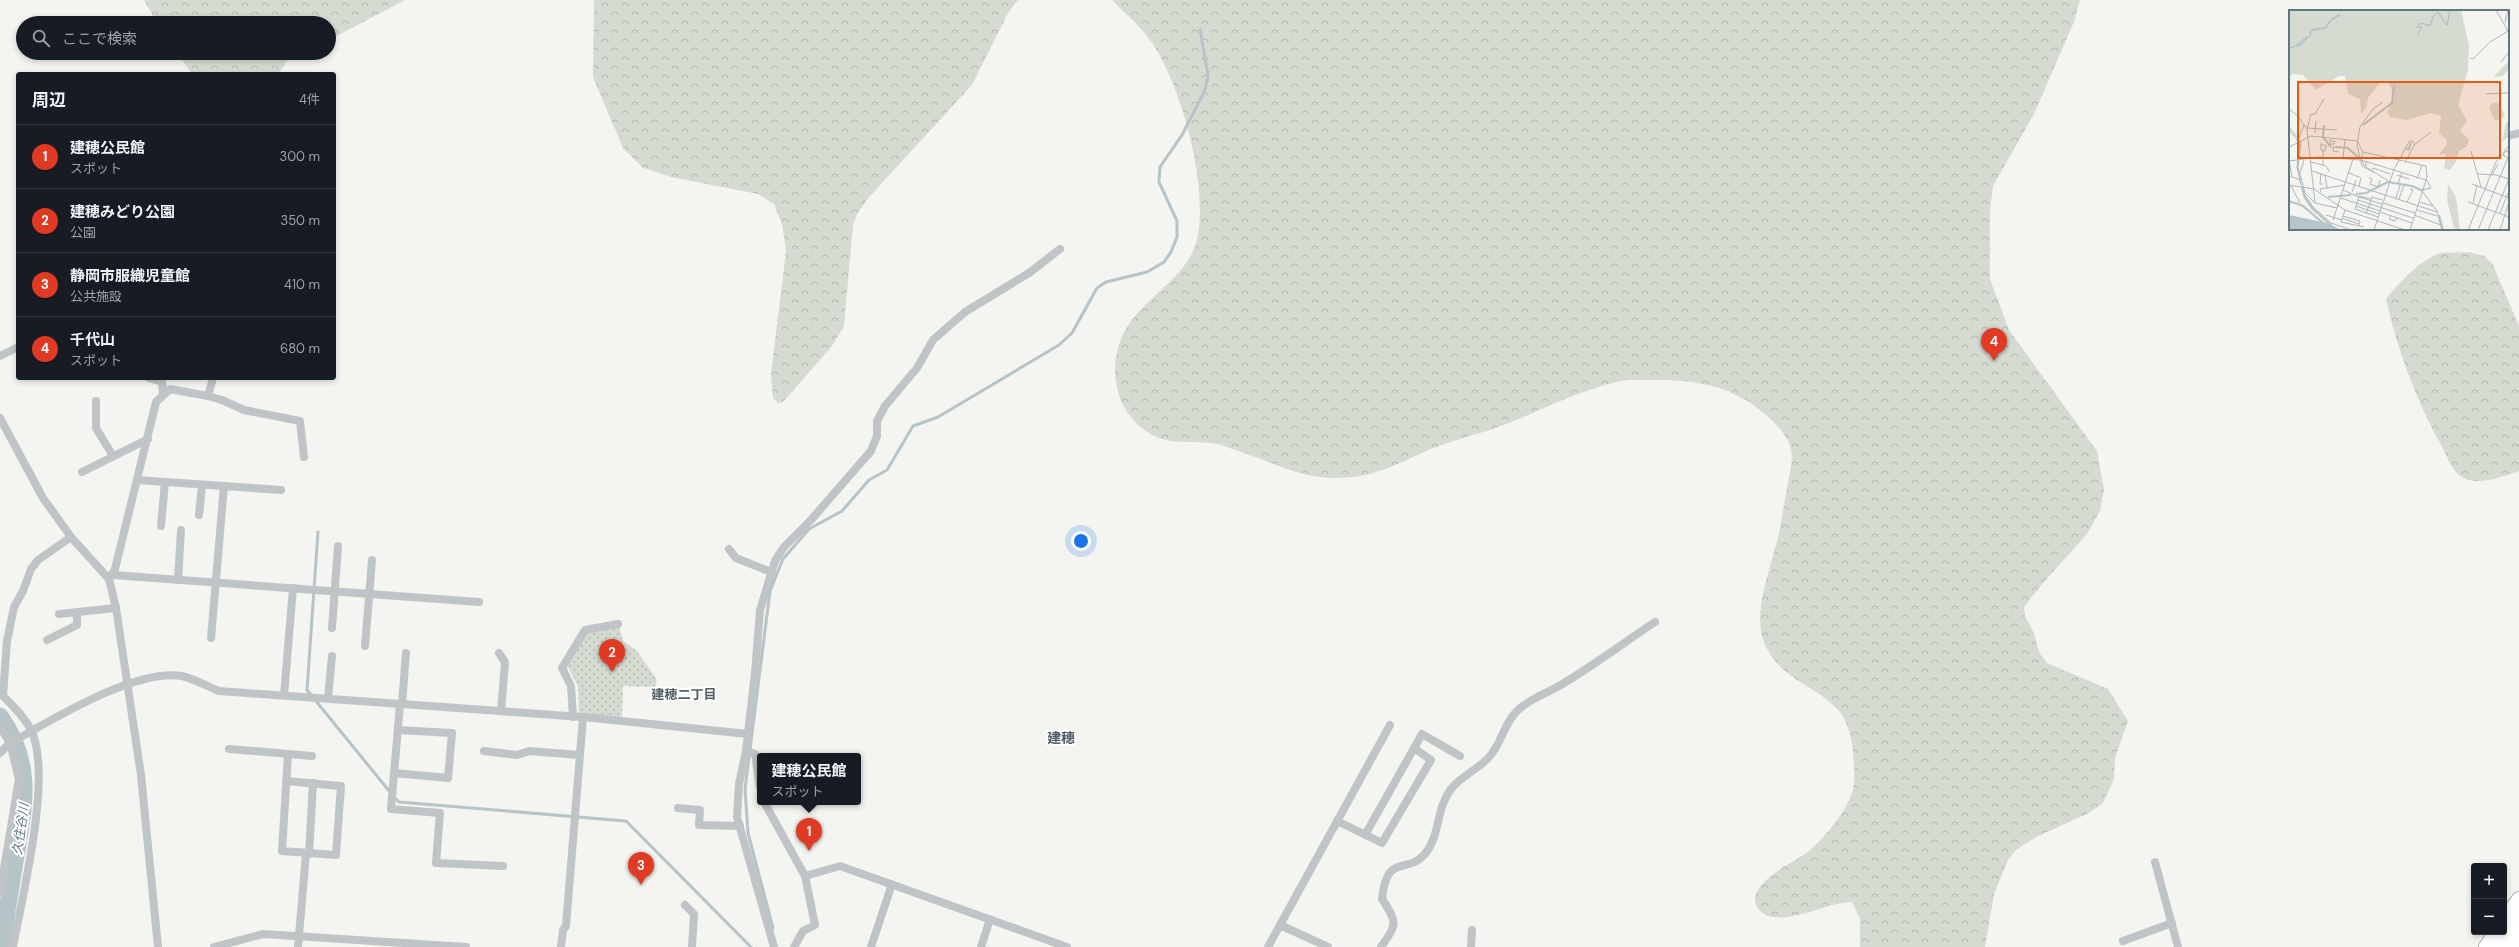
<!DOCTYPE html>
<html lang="ja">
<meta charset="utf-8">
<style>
body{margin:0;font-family:"DM Sans","Noto Sans JP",sans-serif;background:#242831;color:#f1f3f6}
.controls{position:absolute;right:12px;bottom:12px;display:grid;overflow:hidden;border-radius:4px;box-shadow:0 2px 6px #0003}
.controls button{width:36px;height:36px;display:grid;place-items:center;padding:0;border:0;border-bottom:1px solid #363941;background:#171b24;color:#f1f3f6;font:20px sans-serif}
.you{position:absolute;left:1081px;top:541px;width:14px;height:14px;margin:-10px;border:3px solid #fff;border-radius:50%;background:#1a73e8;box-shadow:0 0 0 6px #1a73e833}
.badge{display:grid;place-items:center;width:26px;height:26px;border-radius:50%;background:#e03924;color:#fff;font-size:13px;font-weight:700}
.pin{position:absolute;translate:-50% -33px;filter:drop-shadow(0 1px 2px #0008)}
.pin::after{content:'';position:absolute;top:21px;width:14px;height:12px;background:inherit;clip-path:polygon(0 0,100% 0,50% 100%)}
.popup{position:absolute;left:757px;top:753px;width:104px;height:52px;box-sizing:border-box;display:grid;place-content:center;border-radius:4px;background:#171b24;filter:drop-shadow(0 1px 3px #0005);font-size:13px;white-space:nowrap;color:#9ea1a6}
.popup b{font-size:15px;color:#f1f3f6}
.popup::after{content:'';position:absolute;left:50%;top:100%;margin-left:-8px;border:8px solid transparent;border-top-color:#171b24}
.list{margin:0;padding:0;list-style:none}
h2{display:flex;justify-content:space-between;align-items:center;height:52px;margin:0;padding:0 16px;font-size:17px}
h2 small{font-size:13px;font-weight:400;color:#9ea1a6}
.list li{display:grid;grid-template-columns:26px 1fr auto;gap:12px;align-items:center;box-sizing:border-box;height:64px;padding:0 16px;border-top:1px solid #363941}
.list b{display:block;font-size:15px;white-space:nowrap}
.list p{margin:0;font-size:13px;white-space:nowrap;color:#9ea1a6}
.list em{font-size:13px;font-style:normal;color:#9ea1a6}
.icon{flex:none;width:22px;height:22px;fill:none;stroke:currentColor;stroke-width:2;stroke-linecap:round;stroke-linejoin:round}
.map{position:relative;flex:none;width:2519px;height:947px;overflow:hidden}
.search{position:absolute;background:#171b24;box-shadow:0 2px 6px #0003;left:16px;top:16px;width:320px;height:44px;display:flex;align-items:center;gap:10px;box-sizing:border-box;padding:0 14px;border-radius:22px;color:#9ea1a6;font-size:15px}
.panel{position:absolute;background:#171b24;box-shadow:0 2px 6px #0003;left:16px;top:72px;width:320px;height:308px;border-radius:4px}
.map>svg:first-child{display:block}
</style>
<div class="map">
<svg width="2519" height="947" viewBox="0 0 2519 947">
<defs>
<pattern id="forest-crowns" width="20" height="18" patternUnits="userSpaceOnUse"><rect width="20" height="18" fill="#d6dbd1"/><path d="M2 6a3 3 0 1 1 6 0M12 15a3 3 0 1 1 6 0" fill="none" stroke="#b1b6af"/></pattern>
<pattern id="park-dots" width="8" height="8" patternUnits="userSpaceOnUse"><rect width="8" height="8" fill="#d6dbd1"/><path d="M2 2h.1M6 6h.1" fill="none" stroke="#b1b6af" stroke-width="1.8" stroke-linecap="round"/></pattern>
</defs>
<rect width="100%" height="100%" fill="#f4f4f0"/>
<g fill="url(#forest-crowns)">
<path d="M144,0H405L329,40V23H157Z"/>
<path d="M594,0H1018L1008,13L972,85L869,197L857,214L853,225L844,326L832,346L783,402L778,403L773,398L771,374L786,251L782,224L774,204L758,194L671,177L643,168L623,148L593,77Z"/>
<path d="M1112,0H2080L2074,22L2034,114L1993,186L1990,211V279L2009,330L2097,451L2104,490L2100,511L2087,534L2043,583L2024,607L2025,616L2034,633L2039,652L2047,663L2108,689L2128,721L2115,758L2114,779L2103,803L2089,813L2036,837L2016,850L2008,860L1994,894L1985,947H1860V918L1852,902C1829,900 1774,934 1757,907C1744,884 1795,862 1809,851C1825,838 1853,804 1854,783C1855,763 1853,728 1840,712C1815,683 1774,679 1762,636C1754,606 1774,559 1780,528C1783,513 1785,498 1788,483C1789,475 1792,464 1792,455C1790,436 1775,422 1761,411C1730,384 1689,379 1649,380C1637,380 1624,379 1612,383C1577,392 1543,409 1509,423C1484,433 1456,439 1431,449C1405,460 1381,474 1353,477C1306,482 1281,465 1238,451C1229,448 1221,444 1212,443C1191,441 1168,445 1149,433C1110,409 1105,354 1132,320C1151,294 1186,276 1196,243C1211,192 1181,82 1150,40C1140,25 1124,13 1112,0Z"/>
<path d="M177,53H302L288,60L278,74H192Z"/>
<path d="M2469,252L2485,256L2493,265L2519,326V471C2504,476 2477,487 2462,477C2452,471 2448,458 2442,447C2416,400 2398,352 2386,299C2397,285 2423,257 2441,253C2450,252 2460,253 2469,252Z"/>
</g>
<path fill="url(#park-dots)" d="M619,626L623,641L637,651L657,680L655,687L623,686L622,718L579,715L578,686L567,665L588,632Z"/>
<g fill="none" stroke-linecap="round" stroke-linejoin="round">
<g stroke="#b6c4c7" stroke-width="3">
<path d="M318,532L307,690L390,792"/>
<path d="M394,797L399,802L626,821L751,947"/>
<path d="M773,928L748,833L745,789L770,591L783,559L809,529L842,511L869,480L887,470L913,426L938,417L1059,345L1072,333L1097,288L1106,282L1147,272L1164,262L1171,252L1177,237V221L1159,182L1160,167L1182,135L1205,90L1208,75L1200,30"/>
</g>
<path stroke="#b6c4c7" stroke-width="17" d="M0,716C35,765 24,807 15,862C10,891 6,919 1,947"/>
<g stroke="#b2b6b8" stroke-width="16">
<g id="trunk">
<path d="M2504,920L2519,899"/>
<path d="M2486,947L2496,932"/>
<path d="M2498,947L2519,914"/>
<path d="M2512,947L2519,934"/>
</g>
</g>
<g stroke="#bfc4c6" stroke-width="8">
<path d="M2508,136L2519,133"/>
<path d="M0,356L18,347"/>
<path d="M149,378L162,382L163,394"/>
<path d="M208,396L222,400L244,410L300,421L304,457"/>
<path d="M96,401V428L113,456"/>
<path d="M0,418L43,498L71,537L109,579L116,608L141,775L158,947"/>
<path d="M82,472L148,439"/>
<path d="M137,480L281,490"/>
<path d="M199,515L202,485"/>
<path d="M161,526L165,482"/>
<path d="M729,549L736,558L771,572"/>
<path d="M113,575L479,602"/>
<path d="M110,577L115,569L156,402L170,389L208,396L213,378"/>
<path d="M178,580L181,530"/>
<path d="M59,614L116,608"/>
<path d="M332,628L338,546"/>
<path d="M211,638L224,486"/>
<path d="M47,640L77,625V612"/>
<path d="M365,646L372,560"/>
<path d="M499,653L505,662L501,711"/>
<path d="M0,693C11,704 24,716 31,730C53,774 22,897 13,947"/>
<path d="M284,695L293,588"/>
<path d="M3,696L7,641L14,607L23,591L31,569L38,560L71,537"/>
<path d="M328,698L332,656"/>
<path d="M400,704L391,809L440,813L436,863L503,866"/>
<path d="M402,704L406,653"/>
<path d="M573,717L571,686L562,668L585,630L618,624"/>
<path d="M0,727L10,743L19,779L0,893"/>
<path d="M229,749L312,756"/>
<path d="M484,751L517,755L529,751L580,755"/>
<path d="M746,751L755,754L760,787"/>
<path d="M0,753L10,743C52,720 135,668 182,676C194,679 207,686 219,691L583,717L748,734"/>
<path d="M394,773L448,778L452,733L398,730"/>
<path d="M286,781L341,786L336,855L282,851L288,754"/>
<path d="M764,802L805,876L840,866L1067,947"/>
<path d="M678,808L700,810L699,825L740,826"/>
<path d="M1337,821L1382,843L1431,760L1414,748"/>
<path d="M1365,835L1422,734L1460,756"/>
<path d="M309,854L313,783"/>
<path d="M2155,862L2178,947"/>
<path d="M685,905L694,914L692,947"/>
<path d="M1280,925L1328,947"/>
<path d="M2123,941L2172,923"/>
<path d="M214,947L263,934L466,947"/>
<path d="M298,947L306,854"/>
<path d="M561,947L563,930L566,926L583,717"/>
<path d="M774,947L737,817L739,784L746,751L755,673L760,610L775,561L784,547L810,521L871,451L877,436V421L885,406L917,368L933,340L965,312L1029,273L1060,249"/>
<path d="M794,947L803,931L815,925L805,876"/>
<path d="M871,947L892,884"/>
<path d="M981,947L990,919"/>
<path d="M1268,947L1390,725"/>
<path d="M1381,947C1397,924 1398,923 1382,899C1387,852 1406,875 1424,855C1441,836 1435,810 1451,789C1461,776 1479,769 1490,756C1502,742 1504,723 1518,710C1531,698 1545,694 1559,686C1592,667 1623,643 1655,622"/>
<path d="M1471,947L1472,930"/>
</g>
<use href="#trunk" stroke="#fff" stroke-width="14"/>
</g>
<g text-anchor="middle" stroke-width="4" stroke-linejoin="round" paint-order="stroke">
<g font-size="13" font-weight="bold" fill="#515f66" stroke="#fff">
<text x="684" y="699">建穂二丁目</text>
</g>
<g font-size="13" font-style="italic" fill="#5f7a7f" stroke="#fff">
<text transform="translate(20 829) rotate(-82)" y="5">久住谷川</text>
</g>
<g font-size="14" font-weight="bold" fill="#515f66" stroke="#fff">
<text x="1061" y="743">建穂</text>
</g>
</g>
<g transform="translate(2289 10)">
<rect width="220" height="220" fill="#f4f4f0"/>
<path d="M0,0H172L180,36L179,60L169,95L178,111L171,121L180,130L178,136L170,141L167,152L161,160L155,158L157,144H150L158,135L157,129L150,123L152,106L142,103L118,110L101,107L98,102L105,87L101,75L96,71H92L79,88L77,98L72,104L71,89L59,84L56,66H50L27,80L14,65L4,64L0,67ZM220,51V60L213,66L204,67ZM205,93H209L216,105L212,109L206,111L203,105L200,96ZM220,111V126L213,132L217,113ZM159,174L167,187L171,220L165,218L158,190Z" fill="#d6dbd1"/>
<path d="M0,205L38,213L53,220H0Z" fill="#b6c4c7"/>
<path fill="none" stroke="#b6c4c7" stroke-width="2" d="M21,24L23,20L36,18L43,9L51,5M8,35L18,27M35,115L34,127L41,136M74,115L103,93L105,75M46,137L59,138L70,148M99,172L123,176L134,181M13,177L15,186L23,198L47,220M67,184L77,183L99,172M39,187L62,185M0,191L14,196L34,213M150,205L154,220"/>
<path fill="none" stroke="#adb7ba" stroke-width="1" d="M207,0L220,23M216,13L219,0M128,25L133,17L128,18L129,15L133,13L141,16L144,7L149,2L158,15L161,0M0,38L12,35L22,24M181,48L184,49L201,32L219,21M212,52L220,42M197,84L220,83M0,99L9,106L18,119M0,117L12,132L9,157L16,183L26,193L48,198M18,118L48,120M0,120L11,133L8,157L12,175M26,123L27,111M10,128L15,115M41,129V137H45L44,141L50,142M69,132L74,142L137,156L138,167L121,220M41,134H45L46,131H41M32,135H37L36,141L32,140V133M0,137L22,126L69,131M116,138L120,140L122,132M119,139L123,131L126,133M34,141V155M182,141L192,177M74,142L72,149L76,156M54,148L56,130M219,148L214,145L217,141L220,142M0,151L30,147L72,150L137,170M0,151L3,166M77,151V157L101,172M22,152L37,156L41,162M116,153L125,135L142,122M83,160L84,158L101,164M23,161L148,202M11,163L15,150M32,163L31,174H34M60,163L72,168L70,176M86,163L73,156L68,135L71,117L84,99L94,92M188,164L207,165L220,169M36,165L38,178M108,165L120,169M203,165L209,154M0,166L12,170M80,168L83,169L81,174L89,177L91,170M128,169L133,155M109,174L113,162M183,174L220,188M0,175L25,179L56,200L116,220M2,176L11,193M54,180L70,187M133,180L142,178L137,169M133,181L148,201L153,220M32,182L31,179L56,175M63,182L67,170M15,184L24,197L42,213L62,220M70,186L82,189M52,188L91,201M107,188L111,175M110,189L115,175M69,190L124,208M118,192L124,180L121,179M130,192L144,196M179,192L220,207M26,193L18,119L22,104H26L35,89M94,193L126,203M184,193L188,175M67,196L90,204M56,200L52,212L75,217M128,200L148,206M91,202L123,213M211,203L220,181M77,204L83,187L93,190M37,205L53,210M125,205L152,215M54,206L71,211L70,215M102,206L100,209L106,211L108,208M89,207L66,199L70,187L93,194M53,208L70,214M44,210L64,149M85,220L105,159L121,130M179,220L207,152L220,135M189,220L220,145M199,220L220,169M211,220L220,192"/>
<path fill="#e8590c" fill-opacity="0.15" stroke="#e8590c" stroke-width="2" d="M9,72H211V148H9Z"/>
<rect width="220" height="220" fill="none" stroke="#637781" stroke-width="2"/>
</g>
</svg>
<div class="controls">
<button>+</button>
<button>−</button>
</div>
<div class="you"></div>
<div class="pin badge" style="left:809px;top:851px">1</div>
<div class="popup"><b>建穂公民館</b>スポット</div>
<div class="pin badge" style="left:612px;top:672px">2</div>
<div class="pin badge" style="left:641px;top:885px">3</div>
<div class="pin badge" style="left:1994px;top:361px">4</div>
<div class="search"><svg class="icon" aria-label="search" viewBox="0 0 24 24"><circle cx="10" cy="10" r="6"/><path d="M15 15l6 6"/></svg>ここで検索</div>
<section class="panel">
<h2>周辺<small>4件</small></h2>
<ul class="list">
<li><span class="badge">1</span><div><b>建穂公民館</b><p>スポット</p></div><em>300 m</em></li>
<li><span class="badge">2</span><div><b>建穂みどり公園</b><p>公園</p></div><em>350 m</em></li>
<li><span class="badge">3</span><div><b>静岡市服織児童館</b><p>公共施設</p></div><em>410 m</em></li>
<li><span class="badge">4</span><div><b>千代山</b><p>スポット</p></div><em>680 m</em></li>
</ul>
</section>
</div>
